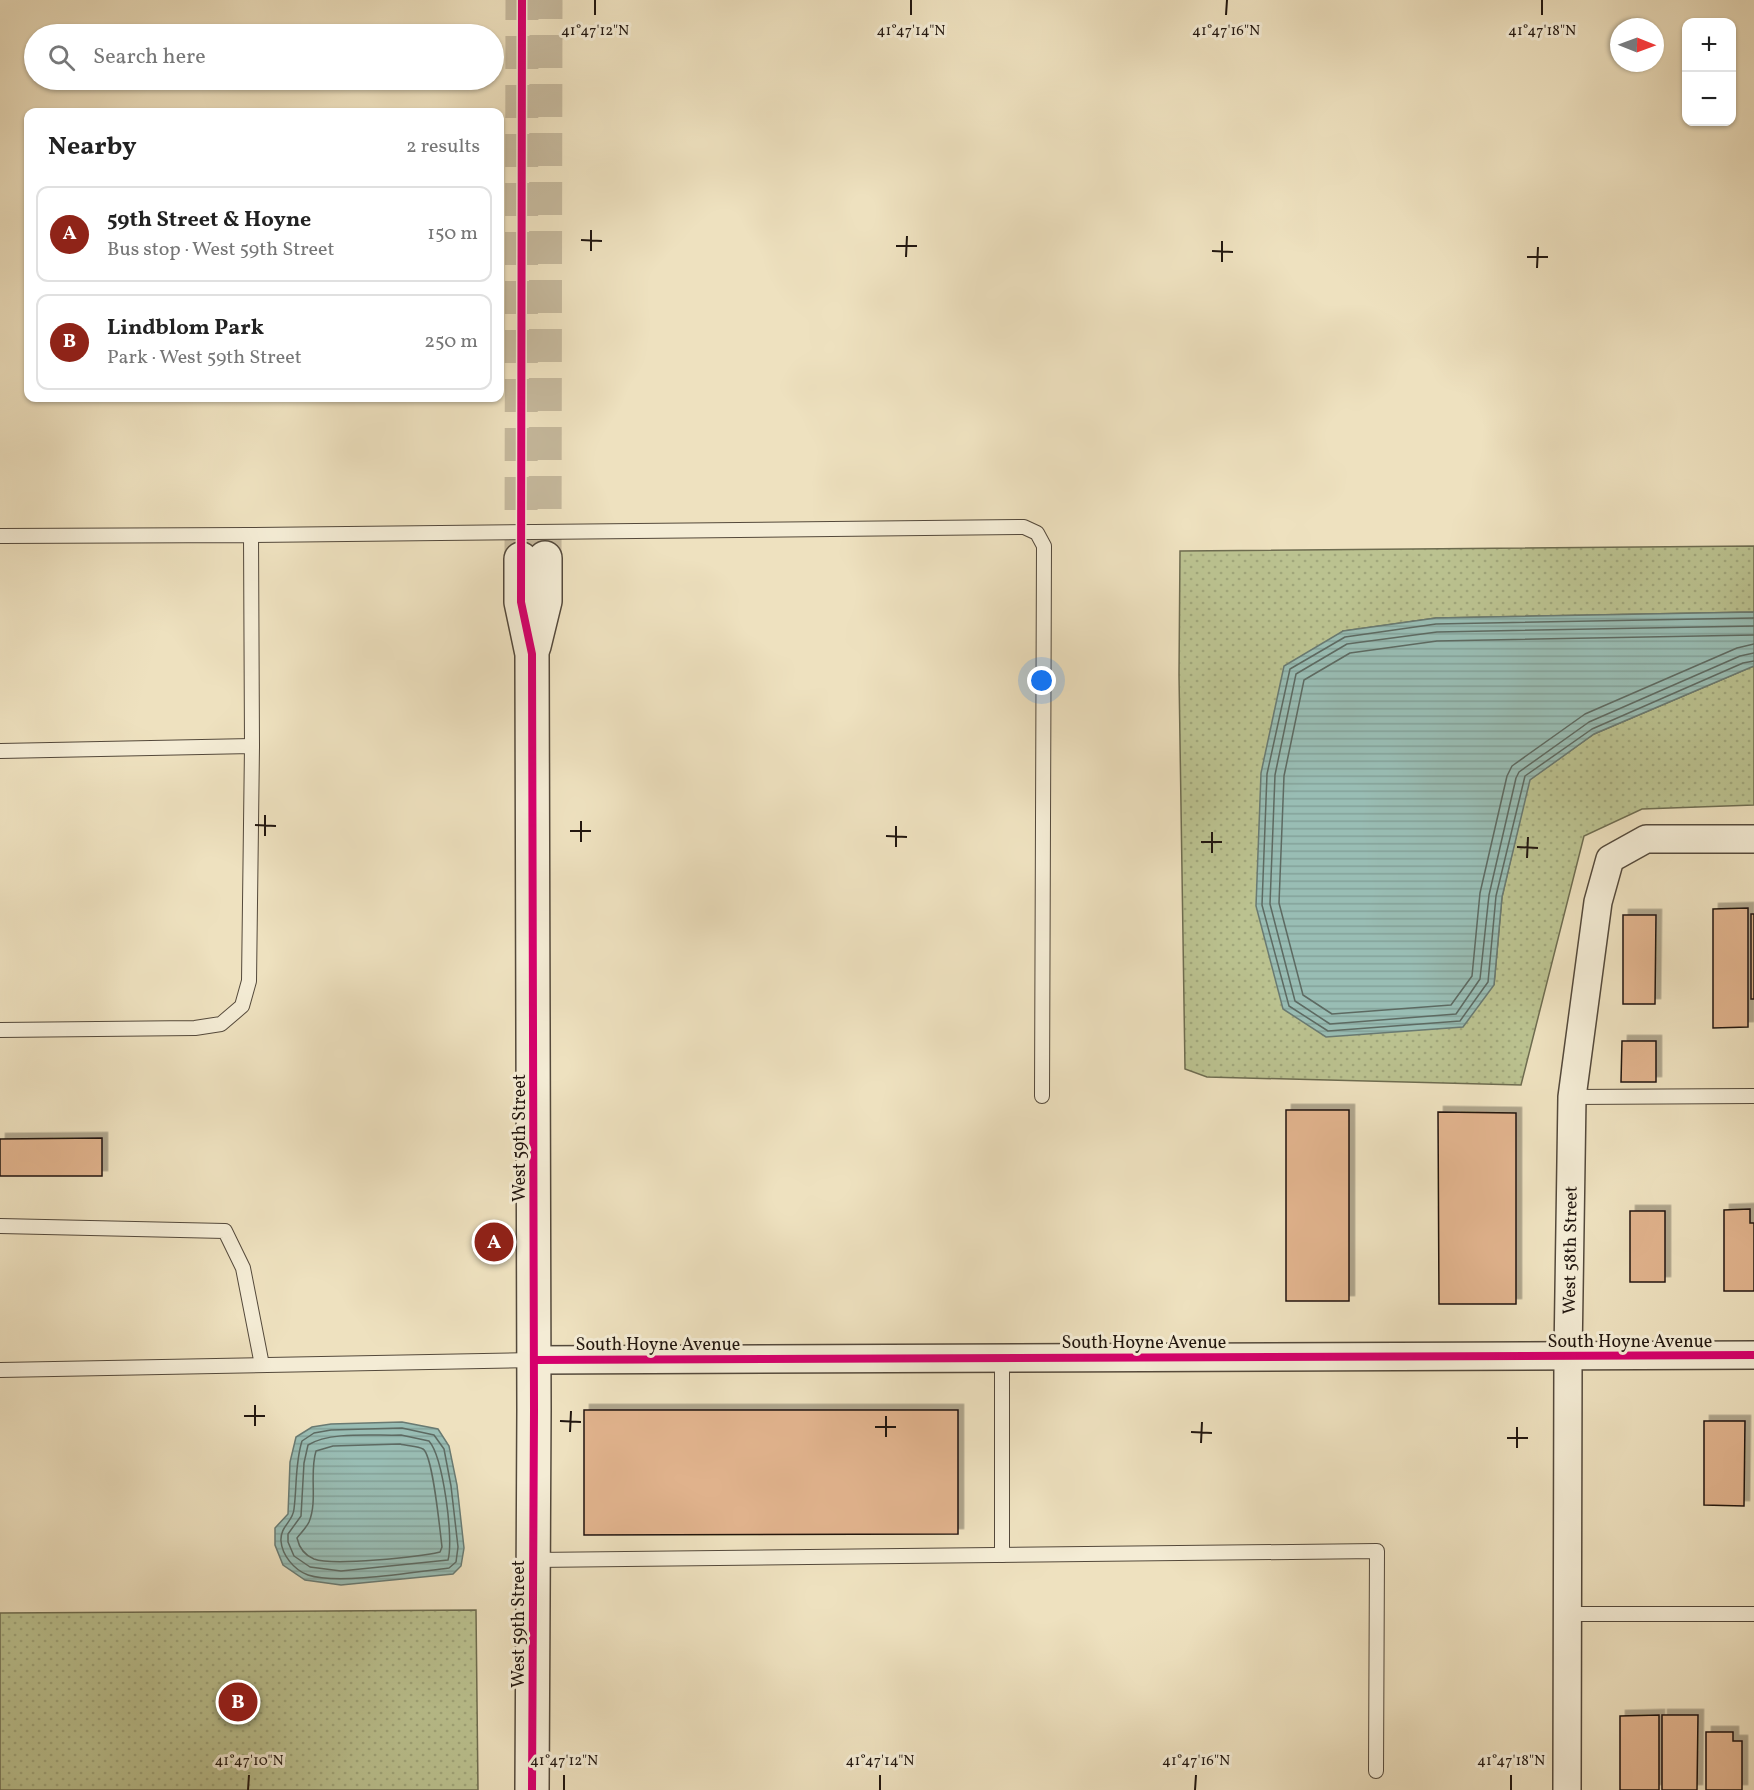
<!DOCTYPE html>
<meta charset="utf-8">
<style>
body{margin:0;font-family:Vollkorn,serif;background:#f6f6f6;color:#222}
.controls{position:absolute;right:18px;top:18px;display:grid;overflow:hidden;border-radius:12px;box-shadow:0 2px 4px #0004}
.controls button{width:54px;height:54px;display:grid;place-items:center;padding:0;border:0;border-bottom:2px solid #e0e0e0;background:#fff;color:#222;font:30px sans-serif}
.compass{position:absolute;left:1610px;top:18px;width:54px;height:54px;border-radius:50%;background:#fff;box-shadow:0 2px 4px #0004;rotate:91deg}
.you{position:absolute;left:1042px;top:681px;width:21px;height:21px;margin:-15px;border:4px solid #fff;border-radius:50%;background:#1a73e8;box-shadow:0 0 0 9px #1a73e833}
.badge{display:grid;place-items:center;width:39px;height:39px;border-radius:50%;background:#8f2418;color:#fff;font-size:20px;font-weight:700}
.pin{position:absolute;translate:-50% -50%;border:3px solid #fff;box-shadow:0 2px 6px #0006}
.list{margin:0;padding:0;list-style:none}
h2{display:flex;justify-content:space-between;align-items:center;height:78px;margin:0;padding:0 24px;font-size:26px}
h2 small{font-size:20px;font-weight:400;color:#767676}
.list li{display:grid;grid-template-columns:39px 1fr auto;gap:18px;align-items:center;box-sizing:border-box;height:96px;margin:0 12px 12px;padding:0 12px;border:2px solid #e0e0e0;border-radius:12px}
.list b{display:block;font-size:22px;white-space:nowrap}
.list p{margin:0;font-size:20px;white-space:nowrap;color:#767676}
.list em{font-size:20px;font-style:normal;color:#767676}
.icon{flex:none;width:33px;height:33px;fill:none;stroke:currentColor;stroke-width:2;stroke-linecap:round;stroke-linejoin:round}
.map{position:relative;flex:none;width:1754px;height:1790px;overflow:hidden}
.search{position:absolute;background:#fff;box-shadow:0 2px 4px #0004;left:24px;top:24px;width:480px;height:66px;display:flex;align-items:center;gap:15px;box-sizing:border-box;padding:0 21px;border-radius:33px;color:#767676;font-size:22px}
.panel{position:absolute;background:#fff;box-shadow:0 2px 4px #0004;left:24px;top:108px;width:480px;height:294px;border-radius:12px}
.map>svg:first-child{display:block}
</style>
<div class="map">
<svg width="1754" height="1790" viewBox="0 0 1754 1790">
<defs>
<pattern id="grass-dots" width="8" height="8" patternUnits="userSpaceOnUse" patternTransform="scale(1.5)"><rect width="8" height="8" fill="#bbc290"/><path d="M2 2h.1M6 6h.1" fill="none" stroke="#a0a67b" stroke-width="1.8" stroke-linecap="round"/></pattern>
<pattern id="water-rules" width="6" height="5" patternUnits="userSpaceOnUse" patternTransform="scale(1.5)"><rect width="6" height="5" fill="#99bdb4"/><path d="M0 2.5h6" fill="none" stroke="#84a29a"/></pattern>
<filter id="shadow"><feDropShadow dx="5.5" dy="-5.5" stdDeviation="0" flood-color="#0004"/></filter>
</defs>
<rect width="100%" height="100%" fill="#eee1bf"/>
<filter id="stains"><feTurbulence type="fractalNoise" baseFrequency=".00333" numOctaves="4"/><feColorMatrix values="0 0 0 0 .2 0 0 0 0 .09 0 0 0 0 .02 0 0 0 .5 -.17"/></filter>
<radialGradient id="worn" r=".72"><stop offset=".6" stop-color="#630" stop-opacity="0"/><stop offset="1" stop-color="#630" stop-opacity=".3"/></radialGradient>
<g fill="url(#grass-dots)" stroke="#6e6c50" stroke-width="1.5">
<path d="M1754,546V612L1436,618L1343,631L1494,985L1502,897L1529,780L1594,734L1754,666V805L1642,809L1584,836L1521,1085L1207,1077L1185,1069L1179,675L1180,551Z"/>
<path d="M476,1610L478,1790H0V1613Z"/>
</g>
<g fill="url(#water-rules)" stroke="#697a72" stroke-width="1.5">
<path d="M1754,612V666L1594,734L1530,780L1502,897L1494,985L1463,1027L1326,1037L1283,1009L1256,906L1261,773L1284,666L1343,631L1436,618Z"/>
<path d="M402,1422L438,1429L449,1446L457,1485L464,1548L461,1566L453,1574L341,1585L305,1580L283,1565L275,1545V1528L288,1514L290,1462L296,1437L312,1427L331,1424Z"/>
</g>
<g fill="none" stroke-linecap="round" stroke-linejoin="round">
<g stroke="#5d6a62" stroke-width="1.5">
<path d="M1754,618L1436,624L1345,637L1290,669L1267,774L1262,905L1289,1006L1328,1031L1460,1021L1488,982L1496,896L1525,776L1592,729L1743,663L1754,661"/>
<path d="M1754,626L1437,632L1347,644L1296,674L1275,775L1270,904L1295,1001L1330,1024L1456,1014L1480,979L1489,895L1516,778L1519,772L1589,722L1740,656L1754,653"/>
<path d="M1754,635L1437,641L1350,653L1304,680L1284,776L1279,903L1303,995L1332,1014L1451,1005L1472,976L1480,893L1507,776L1512,766L1585,714L1737,648L1754,644"/>
<path d="M402,1428L434,1435L444,1449L451,1486L458,1547L456,1562L449,1568C415,1572 338,1585 308,1575C294,1570 282,1555 281,1541C280,1526 293,1522 294,1509C297,1486 295,1463 302,1441L314,1433L331,1430Z"/>
<path d="M401,1435L429,1441C443,1457 454,1539 448,1560L341,1571L310,1567L294,1556L288,1542V1534L301,1516L304,1463L308,1445C330,1431 375,1436 401,1435Z"/>
<path d="M400,1444C407,1446 418,1446 423,1449C433,1455 440,1532 442,1547L440,1552C419,1557 333,1566 314,1559C304,1555 299,1547 297,1538C301,1533 306,1528 309,1522C318,1500 309,1474 316,1451L333,1446Z"/>
</g>
</g>
<g fill="#e1b38d" stroke="#21160f" stroke-width="1.5" filter="url(#shadow)">
<path d="M1748,908V1027L1713,1028V909Z"/>
<rect x="1751" y="914" width="3" height="85"/>
<path d="M1623,915H1656L1655,1004H1623Z"/>
<path d="M1622,1041H1656V1082H1621Z"/>
<rect x="1286" y="1110" width="63" height="191"/>
<path d="M1438,1112L1516,1113V1304H1439Z"/>
<path d="M102,1138V1176H0V1139Z"/>
<path d="M1750,1209V1223H1754V1291H1724V1210Z"/>
<rect x="1630" y="1211" width="35" height="71"/>
<path d="M584,1410H958V1534L584,1535Z"/>
<path d="M1704,1421H1745L1744,1506L1704,1505Z"/>
<path d="M1659,1715V1790H1620V1716Z"/>
<path d="M1662,1715H1698L1697,1790H1662Z"/>
<path d="M1706,1732H1733V1741H1742V1790H1706Z"/>
</g>
<g fill="none" stroke-linecap="round" stroke-linejoin="round">
<g stroke="#c5b89c" stroke-width="33" stroke-dasharray="33 16" stroke-linecap="butt">
<path d="M545,558L546,0"/>
<path d="M521,559L522,0"/>
</g>
<g stroke="#54493b" stroke-width="16">
<g id="service">
<path d="M251,535L1024,527L1037,533L1044,546L1042,1096"/>
<path d="M0,536L251,535L252,746"/>
<path d="M0,751L252,746L249,981L242,1006L221,1024L195,1028L0,1030"/>
<path d="M1572,1097L1754,1096"/>
<path d="M0,1226L225,1231L243,1268L262,1365"/>
<path d="M0,1370L534,1360"/>
<path d="M1002,1555V1358"/>
<path d="M534,1560L1377,1551L1376,1771"/>
<path d="M1568,1614H1754"/>
</g>
</g>
<g stroke="#54493b" stroke-width="30">
<g id="minor">
<path d="M534,1360L1754,1355"/>
<path id="s1" d="M1567,1790L1568,1356L1572,1097L1598,902L1610,859L1646,839H1754"/>
</g>
</g>
<g stroke="#54493b" stroke-width="36">
<g id="tertiary">
<path d="M521,559V602L532,654L534,1409L532,1790"/>
<path d="M534,646L545,601V558"/>
</g>
</g>
<use href="#service" stroke="#f4ecd5" stroke-width="14"/>
<use href="#minor" stroke="#f4ecd5" stroke-width="27"/>
<use href="#tertiary" stroke="#f4ecd5" stroke-width="33"/>
<g stroke="#f4ecd5" stroke-width="11">
<g id="cycleway">
<path d="M522,0L521,602L532,654L534,1409L532,1790"/>
<path d="M534,1360L1754,1355"/>
</g>
</g>
<use href="#cycleway" stroke="#d6006c" stroke-width="8"/>
</g>
<path fill="none" stroke="#21160f" stroke-width="2" d="M595,15V0M911,15V0M1226,15L1227,0M1542,15V0M581,240L602,241M896,246H917M591,251V230M1212,251L1233,252M906,257L907,236M1527,257H1548M1222,262V241M1537,268L1538,247M255,825L276,826M570,831H591M265,836V815M886,836L907,837M581,842V821M1201,842H1222M896,847V826M1517,847L1538,848M1212,853V832M1527,858L1528,837M244,1416H265M560,1421L581,1422M255,1426V1405M875,1427H896M570,1432L571,1411M1191,1432L1212,1433M886,1437V1416M1507,1438H1528M1201,1443L1202,1422M1517,1448V1427M248,1790L249,1775M564,1790V1775M880,1790V1775M1195,1790L1196,1775M1511,1790V1775"/>
<g text-anchor="middle" stroke-width="6" stroke-linejoin="round" paint-order="stroke">
<g font-size="18" fill="#21160f" stroke="#f4ecd5">
<text transform="translate(519 1138) rotate(-90)" y="6">West 59th Street</text>
<text dy="6" stroke="none"><textPath href="#s1" startOffset="540">West 58th Street</textPath></text>
<text x="1630" y="1347">South Hoyne Avenue</text>
<text x="1144" y="1348">South Hoyne Avenue</text>
<text x="658" y="1350">South Hoyne Avenue</text>
<text transform="translate(518 1624) rotate(-90)" y="6">West 59th Street</text>
</g>
</g>
<g font-size="15" text-anchor="middle" fill="#21160f" stroke="#f4ecd5" stroke-width="6" stroke-linejoin="round" paint-order="stroke">
<text x="595" y="35">41°47'12"N</text>
<text x="911" y="35">41°47'14"N</text>
<text x="1226" y="35">41°47'16"N</text>
<text x="1542" y="35">41°47'18"N</text>
<text x="249" y="1765">41°47'10"N</text>
<text x="564" y="1765">41°47'12"N</text>
<text x="880" y="1765">41°47'14"N</text>
<text x="1196" y="1765">41°47'16"N</text>
<text x="1511" y="1765">41°47'18"N</text>
</g>
<rect width="100%" height="100%" filter="url(#stains)"/>
<rect width="100%" height="100%" fill="url(#worn)"/>
</svg>
<div class="controls">
<button>+</button>
<button>−</button>
</div>
<svg class="compass" viewBox="-18 -18 36 36"><path d="M0-13l5 13h-10z" fill="#e53935"/><path d="M0 13l5-13h-10z" fill="#767676"/></svg>
<div class="you"></div>
<div class="pin badge" style="left:494px;top:1242px">A</div>
<div class="pin badge" style="left:238px;top:1702px">B</div>
<div class="search"><svg class="icon" aria-label="search" viewBox="0 0 24 24"><circle cx="10" cy="10" r="6"/><path d="M15 15l6 6"/></svg>Search here</div>
<section class="panel">
<h2>Nearby<small>2 results</small></h2>
<ul class="list">
<li><span class="badge">A</span><div><b>59th Street &amp; Hoyne</b><p>Bus stop · West 59th Street</p></div><em>150 m</em></li>
<li><span class="badge">B</span><div><b>Lindblom Park</b><p>Park · West 59th Street</p></div><em>250 m</em></li>
</ul>
</section>
</div>
